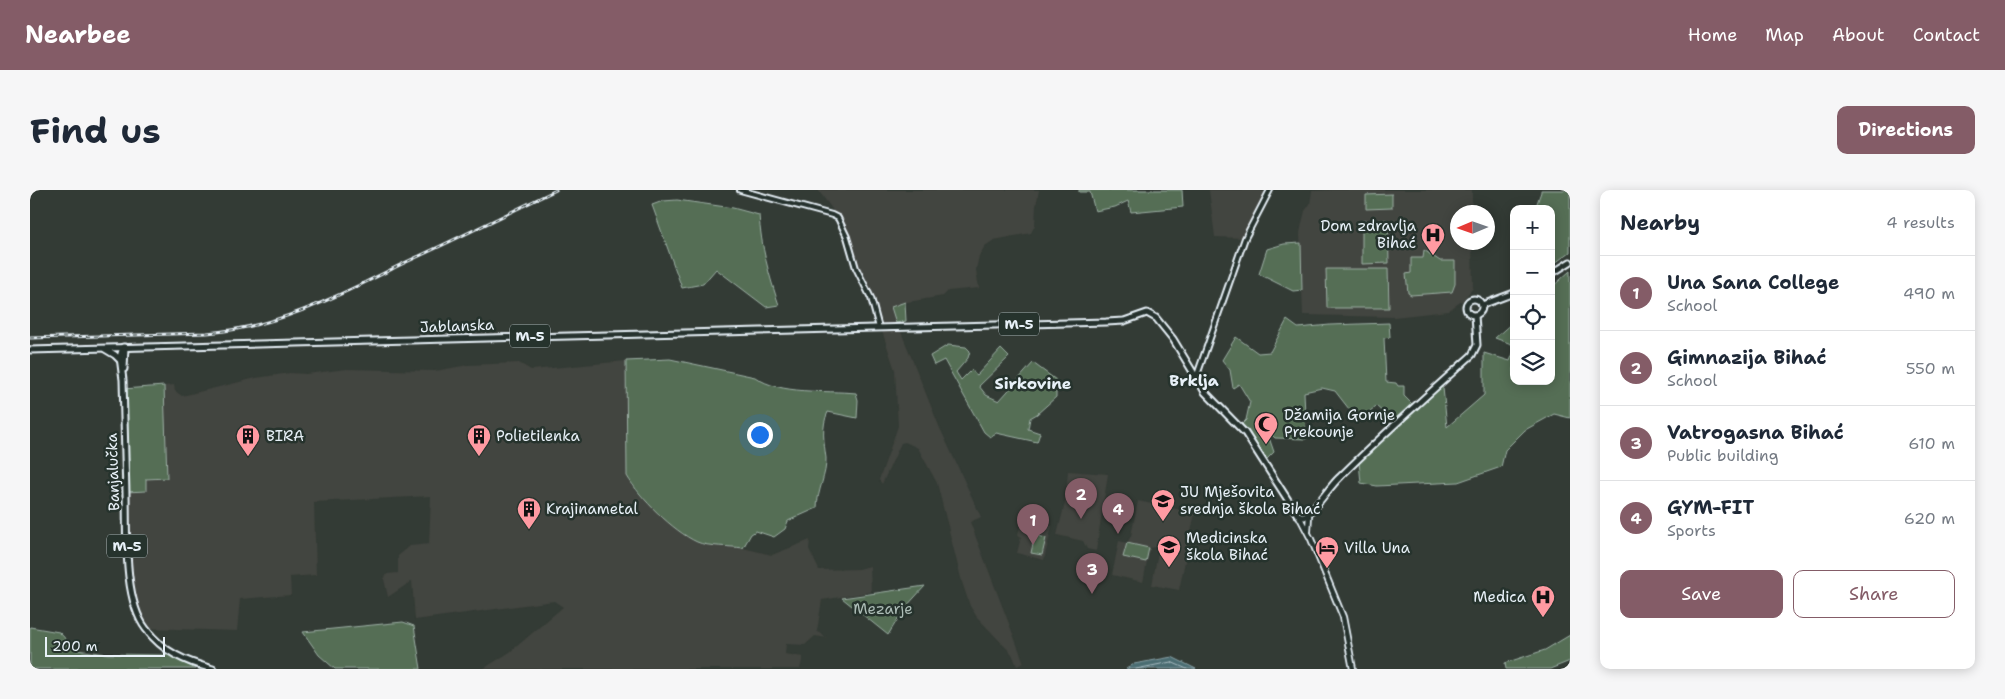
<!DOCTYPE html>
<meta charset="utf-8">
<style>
body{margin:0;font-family:"Shantell Sans",sans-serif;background:#f6f6f7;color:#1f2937}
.controls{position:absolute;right:15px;top:15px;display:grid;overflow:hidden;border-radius:10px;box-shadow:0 2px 12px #0003}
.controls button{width:45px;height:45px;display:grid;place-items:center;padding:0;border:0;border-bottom:1px solid #e0e1e3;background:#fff;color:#1f2937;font:25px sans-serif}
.compass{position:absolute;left:1420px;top:15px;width:45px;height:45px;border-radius:50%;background:#fff;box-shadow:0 2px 12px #0003;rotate:268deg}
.scale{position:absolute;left:15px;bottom:12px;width:120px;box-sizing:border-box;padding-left:5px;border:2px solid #e8f1f8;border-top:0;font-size:14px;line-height:18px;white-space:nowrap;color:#e8f1f8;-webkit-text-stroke:4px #26332d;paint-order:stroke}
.you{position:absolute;left:729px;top:244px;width:18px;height:18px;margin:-12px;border:4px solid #fff;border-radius:50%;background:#1a73e8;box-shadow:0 0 0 8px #1a73e833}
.badge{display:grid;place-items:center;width:32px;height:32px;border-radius:50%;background:#845c67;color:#fff;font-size:16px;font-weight:700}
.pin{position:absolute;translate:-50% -41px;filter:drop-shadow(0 1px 2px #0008)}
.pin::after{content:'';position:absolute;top:26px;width:18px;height:15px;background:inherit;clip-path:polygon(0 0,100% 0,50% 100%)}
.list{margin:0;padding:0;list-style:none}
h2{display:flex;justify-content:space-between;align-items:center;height:65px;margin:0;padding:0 20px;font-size:21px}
h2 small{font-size:16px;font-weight:400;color:#747a83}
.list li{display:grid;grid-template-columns:32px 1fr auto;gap:15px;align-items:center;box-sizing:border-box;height:75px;padding:0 20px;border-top:1px solid #e0e1e3}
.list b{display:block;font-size:19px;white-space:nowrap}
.list p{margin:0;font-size:16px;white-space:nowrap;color:#747a83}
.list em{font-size:16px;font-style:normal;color:#747a83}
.actions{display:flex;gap:10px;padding:15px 20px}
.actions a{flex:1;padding:11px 0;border:1px solid #845c67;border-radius:10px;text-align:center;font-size:18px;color:#845c67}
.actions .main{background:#845c67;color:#fff}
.icon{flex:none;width:28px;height:28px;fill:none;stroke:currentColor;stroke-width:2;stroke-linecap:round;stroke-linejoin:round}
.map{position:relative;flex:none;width:1540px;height:479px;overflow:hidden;border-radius:10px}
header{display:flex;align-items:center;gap:30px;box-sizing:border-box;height:70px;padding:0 25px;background:#845c67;color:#fff}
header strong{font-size:24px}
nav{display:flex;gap:28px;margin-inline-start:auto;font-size:18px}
.intro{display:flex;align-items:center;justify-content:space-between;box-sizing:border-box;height:120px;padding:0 30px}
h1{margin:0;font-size:35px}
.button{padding:12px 22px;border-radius:10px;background:#845c67;color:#fff;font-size:18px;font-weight:700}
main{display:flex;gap:30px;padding:0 30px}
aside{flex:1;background:#fff;border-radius:10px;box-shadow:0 2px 12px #0003}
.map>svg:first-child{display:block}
</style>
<header>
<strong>Nearbee</strong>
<nav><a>Home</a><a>Map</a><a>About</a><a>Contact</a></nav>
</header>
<div class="intro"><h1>Find us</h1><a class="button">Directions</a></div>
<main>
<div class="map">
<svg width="1540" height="479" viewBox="0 0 1540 479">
<rect width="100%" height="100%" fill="#333b35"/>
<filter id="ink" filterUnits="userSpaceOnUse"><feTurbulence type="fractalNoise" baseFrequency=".02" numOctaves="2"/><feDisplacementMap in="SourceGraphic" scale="10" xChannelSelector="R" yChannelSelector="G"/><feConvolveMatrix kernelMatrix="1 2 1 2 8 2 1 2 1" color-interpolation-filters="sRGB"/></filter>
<g filter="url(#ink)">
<g fill="#42443f">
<path d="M788,0H1009L1006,16L1005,35L1001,43L964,50L955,56L949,66L946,80L949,98L918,101L913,106L878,112L861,117L909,236L951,327L940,332L994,473L987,476L982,464L947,427L940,416L932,392L907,293L888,258L875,252L871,253L852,294L849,290L868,236L865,180L847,126L808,28L802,25V19Z"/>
<path d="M1179,0H1231L1238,4L1215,48L1185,47Z"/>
<path d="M1302,0H1442V22H1428V52L1442,53L1443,98L1433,110L1418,121L1364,127L1273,125L1270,43L1272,33L1275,21L1280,14L1282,1Z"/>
<path d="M596,171L597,286L606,301L652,343L668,353L713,358L742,365L780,350L779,359L789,380L829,379L840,376L841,402L792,410L787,441L797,448L785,446L775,455L756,454L755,464L773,467L770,479H453L480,462L533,417L524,411L385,430L382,391L358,407L354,389L357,384L368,383V366L380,356L399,354L401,306L284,312L286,385L260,387L261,405L210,409L207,441L114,438L107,421L100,386L96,302L115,301L116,289L136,288L134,196L144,195L145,201L152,206L226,188L260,183L276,184L317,179L405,181L438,175L489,173L501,180Z"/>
<path d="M1038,281L1078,284L1066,361L1057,359L1053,351L1027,345L1035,313Z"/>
<path d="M1108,311L1165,323L1149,400L1122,395L1129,356L1120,358L1113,392L1082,385L1089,351L1097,353L1101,346Z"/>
<path d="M992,328L1022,336L1014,370L987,363L991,347L988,345Z"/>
</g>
<g fill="#546e55" stroke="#9eb0a6">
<path d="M1049,0H1152L1153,17L1101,22L1098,11L1085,17L1065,21L1060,2H1049Z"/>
<path d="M1511,0H1540V62L1521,76V19H1505L1511,2Z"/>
<path d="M1362,4V18L1336,19V5Z"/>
<path d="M647,10L703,18L729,25C731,56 739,86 749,115L736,117L686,79L673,94L652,98L622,15L633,11Z"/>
<path d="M1358,30L1359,73L1332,74V31Z"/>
<path d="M1271,53L1272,100L1263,101L1229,84L1237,59L1254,54Z"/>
<path d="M1394,60L1410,71H1425V94L1422,102L1381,105L1378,103L1376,84L1381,83V68H1393Z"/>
<path d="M1296,79H1358L1359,118H1297Z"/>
<path d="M1540,81V228L1524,224L1495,240L1475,260L1471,277L1428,292L1347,296L1331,293L1329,272L1411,197L1413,198L1417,237L1454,205V163L1480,171L1484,161V191H1521V98Z"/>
<path d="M875,112L876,131L866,133L861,117Z"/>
<path d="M1257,130L1268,138L1300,135L1359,133L1360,147L1354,148L1356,192L1366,193L1368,196H1374V206L1382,214L1366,228L1356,225L1346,216L1331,229L1326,228L1305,201L1292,198L1274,202L1276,249L1245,248L1236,239L1244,262L1237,269L1211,235L1216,230L1220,212L1209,194L1203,198L1200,180L1192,170L1206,147L1228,163L1240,162Z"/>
<path d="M1484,131V155L1465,148Z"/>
<path d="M918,155L936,157L940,161L938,168L926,182L931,190L941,180L947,185L971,159L979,167L949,196L956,205L969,211L1003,173L1026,190V207L1007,224L1000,228L998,239L1010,243L1007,252L966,243L960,247L954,242L914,170L904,175L900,166Z"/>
<path d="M640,169L725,187C750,205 795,200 826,203L828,210L827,228L798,222C791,236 794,253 796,268C797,284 787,301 787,318L758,331L755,339L744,347L726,341L721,344L713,358C700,356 678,357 667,352C643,341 610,308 597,286L596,171Z"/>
<path d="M134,196L137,288L116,289V301L96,302L93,199Z"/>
<path d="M1005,345L1016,348L1012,365L1001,363Z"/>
<path d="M1097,353L1119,358L1116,372L1093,367Z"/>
<path d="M895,396L874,419L858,445L812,408Z"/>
<path d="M373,432L384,436L391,479H305L289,465L273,442Z"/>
<path d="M0,437L29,442L46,460L78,464L138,465L166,479H0Z"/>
<path d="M1540,445V471L1520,479H1476L1475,473L1515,460Z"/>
</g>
<path fill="#4b6d72" stroke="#8aa2a8" d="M1142,467L1166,479H1096L1104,474Z"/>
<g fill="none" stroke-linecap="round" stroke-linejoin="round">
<path stroke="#a9bcc2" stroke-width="1" d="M1106,479L1141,472L1157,479"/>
<g stroke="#e8f1f8" stroke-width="8">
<g id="tertiary">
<path d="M710,0L802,25L808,28L817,47L826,78L841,108L849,138"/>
<path d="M1166,188L1215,48L1240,0"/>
</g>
</g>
<g stroke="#e8f1f8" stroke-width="8">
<g id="secondary">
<path d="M1269,326L1281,349L1313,427L1323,479"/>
<path d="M1278,341L1279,325"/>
</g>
</g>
<g stroke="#e8f1f8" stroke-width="9">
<g id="primary">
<path d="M1521,84L1540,72"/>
<circle cx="1444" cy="117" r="8"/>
<path d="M1452,115L1484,103"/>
<path d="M93,157L90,167L93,190C94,228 95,266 96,304C97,342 93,409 116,439C133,462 156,472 183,479"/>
<path d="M75,159L85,165L91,171"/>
<path d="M0,160L1076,132L1094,131L1117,123L1126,128L1143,149L1175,202L1215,243L1267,324L1274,327C1280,326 1301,295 1309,288C1352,245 1397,205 1442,165L1447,155L1445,125"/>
<path d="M94,179L95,157"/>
</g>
</g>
<use href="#tertiary" stroke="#26332d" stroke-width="4"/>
<use href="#secondary" stroke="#26332d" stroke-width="4.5"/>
<use href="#primary" stroke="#26332d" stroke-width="5"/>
<g stroke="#e8f1f8" stroke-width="3">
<path id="rail" d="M0,148L177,143C250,137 308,106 372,74C424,50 475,25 526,0"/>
</g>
<use href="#rail" stroke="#26332d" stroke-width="1" stroke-dasharray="4" stroke-linecap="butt"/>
</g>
</g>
<defs>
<g id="hospital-pin" transform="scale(1.25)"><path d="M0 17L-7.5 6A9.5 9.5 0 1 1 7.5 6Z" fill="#ff9aa2" stroke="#26332d"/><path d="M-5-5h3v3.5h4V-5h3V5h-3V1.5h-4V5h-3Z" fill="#111"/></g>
<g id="mosque-pin" transform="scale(1.25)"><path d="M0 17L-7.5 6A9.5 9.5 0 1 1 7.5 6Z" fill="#ff9aa2" stroke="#26332d"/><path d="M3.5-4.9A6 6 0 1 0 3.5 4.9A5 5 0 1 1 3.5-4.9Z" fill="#111"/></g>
<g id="building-pin" transform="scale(1.25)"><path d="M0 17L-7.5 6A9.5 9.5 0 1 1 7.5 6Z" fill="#ff9aa2" stroke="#26332d"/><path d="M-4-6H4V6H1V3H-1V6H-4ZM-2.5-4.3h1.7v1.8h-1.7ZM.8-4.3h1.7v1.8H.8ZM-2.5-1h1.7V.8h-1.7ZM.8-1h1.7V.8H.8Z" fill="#111"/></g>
<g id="school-pin" transform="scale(1.25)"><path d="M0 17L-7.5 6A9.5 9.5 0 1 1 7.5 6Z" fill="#ff9aa2" stroke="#26332d"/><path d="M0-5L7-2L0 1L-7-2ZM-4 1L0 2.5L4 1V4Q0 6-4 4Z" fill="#111"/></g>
<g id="hotel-pin" transform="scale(1.25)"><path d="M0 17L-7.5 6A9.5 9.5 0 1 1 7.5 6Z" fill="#ff9aa2" stroke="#26332d"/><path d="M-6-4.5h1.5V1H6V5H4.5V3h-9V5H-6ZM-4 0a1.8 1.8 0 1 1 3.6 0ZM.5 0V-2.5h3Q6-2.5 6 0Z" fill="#111"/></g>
</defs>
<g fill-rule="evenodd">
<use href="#hospital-pin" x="1403" y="45"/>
<use href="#mosque-pin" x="1236" y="234"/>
<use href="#building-pin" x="218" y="246"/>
<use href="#building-pin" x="449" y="246"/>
<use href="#school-pin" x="1133" y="311"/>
<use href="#building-pin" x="499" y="319"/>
<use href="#school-pin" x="1139" y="357"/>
<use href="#hotel-pin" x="1297" y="358"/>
<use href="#hospital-pin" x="1513" y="407"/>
</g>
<g text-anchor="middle" stroke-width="5" stroke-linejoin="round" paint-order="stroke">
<g fill="#26332d" stroke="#aeb8bb" stroke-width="1">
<rect x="969" y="122.5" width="40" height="23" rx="4"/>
<rect x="480" y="134.5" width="40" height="23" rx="4"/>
<rect x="77" y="344.5" width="40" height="23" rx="4"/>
</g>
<g font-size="14" font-weight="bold" fill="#e8f1f8">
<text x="989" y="139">M-5</text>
<text x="500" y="151">M-5</text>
<text x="97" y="361">M-5</text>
</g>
<g font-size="15" fill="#e8f1f8" stroke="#26332d" text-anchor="start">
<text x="1386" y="41" text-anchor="end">Dom zdravlja<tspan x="1386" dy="17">Bihać</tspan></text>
<text x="1254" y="230">Džamija Gornje<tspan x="1254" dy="17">Prekounje</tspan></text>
<text x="236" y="251">BIRA</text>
<text x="466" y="251">Polietilenka</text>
<text x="1150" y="307">JU Mješovita<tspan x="1150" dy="17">srednja škola Bihać</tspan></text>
<text x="516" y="324">Krajinametal</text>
<text x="1156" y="353">Medicinska<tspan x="1156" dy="17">škola Bihać</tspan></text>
<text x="1314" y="363">Villa Una</text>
<text x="1496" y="412" text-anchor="end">Medica</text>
</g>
<g font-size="15" fill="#e8f1f8" stroke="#26332d">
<text transform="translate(427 136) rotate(-2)" y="5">Jablanska</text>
<text transform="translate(83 282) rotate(-92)" y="5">Banjalučka</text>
</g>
<g font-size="15" fill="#adbdb7" stroke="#26332d">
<text x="853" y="424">Mezarje</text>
</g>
<g font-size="16" font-weight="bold" fill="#e8f1f8" stroke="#26332d">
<text x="1164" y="196">Brklja</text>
<text x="1003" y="199">Sirkovine</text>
</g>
</g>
</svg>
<div class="controls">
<button>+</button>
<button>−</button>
<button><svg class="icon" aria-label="locate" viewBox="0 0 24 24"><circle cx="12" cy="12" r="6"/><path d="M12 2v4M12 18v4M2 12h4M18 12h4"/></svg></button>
<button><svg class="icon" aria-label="layers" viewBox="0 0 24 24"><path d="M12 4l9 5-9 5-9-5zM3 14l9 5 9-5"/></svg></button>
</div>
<svg class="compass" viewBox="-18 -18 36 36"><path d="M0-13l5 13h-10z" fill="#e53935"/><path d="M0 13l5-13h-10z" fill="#747a83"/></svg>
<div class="scale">200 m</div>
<div class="you"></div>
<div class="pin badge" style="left:1003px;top:355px">1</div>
<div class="pin badge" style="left:1051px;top:329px">2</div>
<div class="pin badge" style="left:1062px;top:404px">3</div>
<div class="pin badge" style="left:1088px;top:344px">4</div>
</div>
<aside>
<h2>Nearby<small>4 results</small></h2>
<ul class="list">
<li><span class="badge">1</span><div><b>Una Sana College</b><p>School</p></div><em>490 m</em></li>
<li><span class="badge">2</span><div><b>Gimnazija Bihać</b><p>School</p></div><em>550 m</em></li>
<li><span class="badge">3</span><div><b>Vatrogasna Bihać</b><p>Public building</p></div><em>610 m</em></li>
<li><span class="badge">4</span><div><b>GYM-FIT</b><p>Sports</p></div><em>620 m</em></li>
</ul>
<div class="actions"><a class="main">Save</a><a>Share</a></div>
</aside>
</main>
